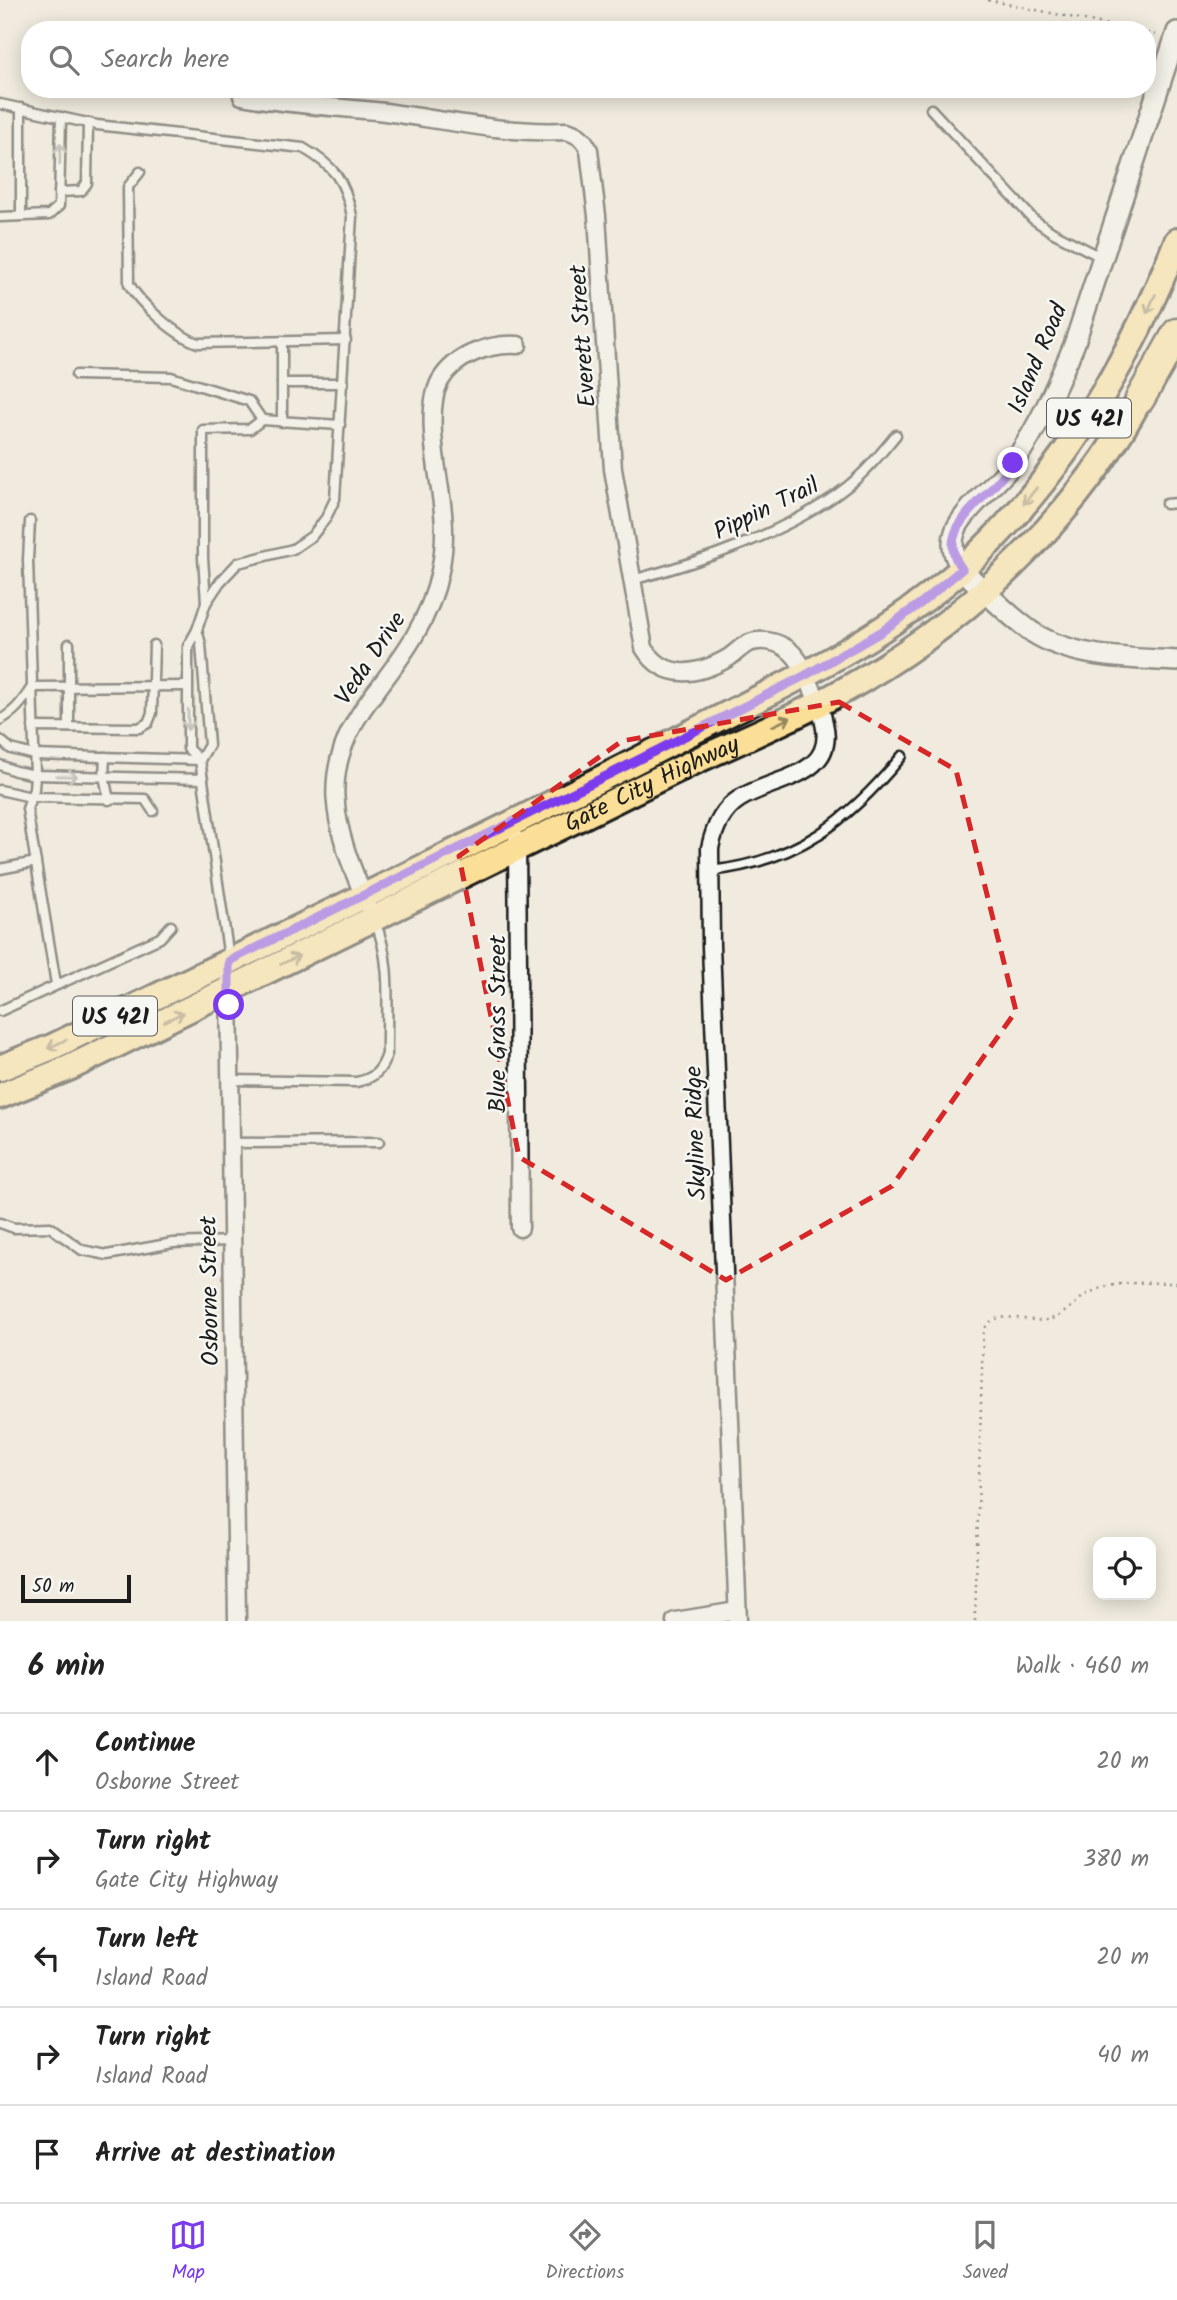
<!DOCTYPE html>
<meta charset="utf-8">
<style>
body{margin:0;font-family:Kalam,sans-serif;background:#f6f6f6;color:#222}
.controls{position:absolute;right:21px;bottom:21px;display:grid;overflow:hidden;border-radius:14px;box-shadow:0 4px 18px #0003}
.controls button{width:63px;height:63px;display:grid;place-items:center;padding:0;border:0;border-bottom:2px solid #e0e0e0;background:#fff;color:#222;font:35px sans-serif}
.scale{position:absolute;left:21px;bottom:18px;width:110px;box-sizing:border-box;padding-left:7px;border:4px solid #1c1c1c;border-top:0;font-size:19px;line-height:24px;white-space:nowrap;color:#1c1c1c;-webkit-text-stroke:5px #f6f6f2;paint-order:stroke}
.stop{position:absolute;width:21px;height:21px;margin:-16px;border:5px solid #7c3aed;border-radius:50%;background:#fff}
.stop.end{background:#7c3aed;border-color:#fff;box-shadow:0 2px 7px #0008}
.list{margin:0;padding:0;list-style:none}
h2{display:flex;justify-content:space-between;align-items:center;height:91px;margin:0;padding:0 28px;font-size:30px}
h2 small{font-size:23px;font-weight:400;color:#767676}
.list li{display:grid;grid-template-columns:46px 1fr auto;gap:21px;align-items:center;box-sizing:border-box;height:98px;padding:0 28px;border-top:2px solid #e0e0e0}
.list b{display:block;font-size:26px;white-space:nowrap}
.list p{margin:0;font-size:23px;white-space:nowrap;color:#767676}
.list em{font-size:23px;font-style:normal;color:#767676}
.icon{flex:none;width:38px;height:38px;fill:none;stroke:currentColor;stroke-width:2;stroke-linecap:round;stroke-linejoin:round}
.map{position:relative;flex:none;width:1177px;height:1621px;overflow:hidden}
.search{position:absolute;background:#fff;box-shadow:0 4px 18px #0003;left:21px;right:21px;top:21px;height:77px;display:flex;align-items:center;gap:18px;box-sizing:border-box;padding:0 24px;border-radius:28px;color:#767676;font-size:26px}
.sheet{height:581px;background:#fff}
nav{display:flex;justify-content:space-around;align-items:center;box-sizing:border-box;height:98px;border-top:2px solid #e0e0e0;background:#fff;font-size:19px;color:#767676}
nav a{display:grid;justify-items:center;gap:4px}
nav .on{color:#7c3aed}
.map>svg:first-child{display:block}
</style>
<div class="map">
<svg width="1177" height="1621" viewBox="0 0 1177 1621">
<rect width="100%" height="100%" fill="#f0ebde"/>
<filter id="ink" filterUnits="userSpaceOnUse"><feTurbulence type="fractalNoise" baseFrequency=".0143" numOctaves="2"/><feDisplacementMap in="SourceGraphic" scale="14" xChannelSelector="R" yChannelSelector="G"/><feConvolveMatrix kernelMatrix="1 2 1 2 8 2 1 2 1" color-interpolation-filters="sRGB"/></filter>
<g filter="url(#ink)">
<g fill="none" stroke-linecap="round" stroke-linejoin="round">
<g stroke="#1c1c1c" stroke-width="13">
<g id="service">
<path d="M0,104L97,125L303,148C334,166 345,180 352,216L335,499L326,518L312,536L293,549L238,563L220,582L206,603L197,630L188,646V749L200,760"/>
<path d="M931,109L1033,219L1052,232L1103,258"/>
<path d="M140,172L128,187L129,284C140,304 176,336 198,343L346,340"/>
<path d="M59,192L81,191L87,183L88,123"/>
<path d="M21,216V108"/>
<path d="M0,217L49,215L59,206L61,117"/>
<path d="M282,341V383H343"/>
<path d="M76,375L171,377L249,401L262,420"/>
<path d="M282,422V383"/>
<path d="M1166,504L1177,503"/>
<path d="M30,521L28,560L35,775L34,789L27,809L56,984"/>
<path d="M632,580C701,562 792,531 848,486C867,471 881,453 896,435"/>
<path d="M206,602L203,558V430L250,429L262,420L340,425"/>
<path d="M197,630L201,644L209,745L200,760L229,958"/>
<path d="M0,720C15,712 23,701 32,687L188,686"/>
<path d="M33,727L139,728L148,723L152,713L154,645"/>
<path d="M69,727V644"/>
<path d="M0,740L11,749L34,755L200,760"/>
<path d="M105,757L104,776L109,800"/>
<path d="M0,765L15,771L35,775L203,779"/>
<path d="M0,790L31,797L145,799L153,811"/>
<path d="M0,869L36,862"/>
<path d="M710,871C798,861 847,822 902,756"/>
<path d="M0,1011L160,938L171,926"/>
<path d="M230,1080L356,1082C374,1079 382,1070 387,1054C386,1010 393,962 375,922"/>
<path d="M229,1143L379,1142"/>
<path d="M0,1223L14,1228L50,1227L82,1250L107,1255L173,1243L231,1241"/>
</g>
</g>
<g stroke="#1c1c1c" stroke-width="21">
<g id="minor">
<path d="M242,96C289,105 337,107 385,112C444,120 506,134 566,131C578,134 584,139 589,150L597,216L613,469L644,648C665,682 698,675 728,658C734,654 739,649 745,645C759,637 778,641 790,651C803,662 809,683 816,697C820,705 822,714 824,723C837,777 773,777 739,799C722,810 714,829 710,848L711,946L738,1621"/>
<path d="M517,840L520,1228"/>
<path d="M367,904C333,824 315,770 373,695C402,657 431,619 440,571C444,552 445,532 443,513C440,477 423,413 440,381C455,355 490,343 518,345"/>
<path d="M229,983L237,1621"/>
<path d="M675,1621L737,1611"/>
</g>
</g>
<g stroke="#1c1c1c" stroke-width="24">
<path id="tertiary" d="M1177,32L1074,345C1057,385 1039,427 1013,463C999,483 961,512 955,532C947,556 964,572 980,587C996,602 1013,619 1032,632C1074,659 1129,658 1177,661"/>
</g>
<g stroke="#1c1c1c" stroke-width="30">
<g id="primary">
<path d="M0,1068L52,1047C256,948 461,851 663,747C768,692 873,648 963,568C1061,479 1129,363 1177,241"/>
<path id="s1" d="M0,1096L71,1067C226,992 380,916 534,840C589,814 643,786 698,760C753,735 810,711 862,680C979,611 1087,506 1148,383"/>
</g>
</g>
<g stroke="#1c1c1c" stroke-width="33">
<path id="motorway" d="M1140,399L1177,333"/>
</g>
<g stroke="#1c1c1c" stroke-width="2.5" stroke-dasharray="2 5" stroke-linecap="butt">
<path d="M988,0L1133,30"/>
<path d="M1147,33L1158,35"/>
<path d="M975,1621L983,1332C995,1304 1029,1326 1051,1319C1066,1315 1077,1299 1091,1292C1117,1280 1149,1283 1177,1283"/>
</g>
<use href="#service" stroke="#f6f6f2" stroke-width="8"/>
<use href="#minor" stroke="#f6f6f2" stroke-width="16"/>
<use href="#tertiary" stroke="#f6f6f2" stroke-width="19"/>
<use href="#primary" stroke="#fbdf96" stroke-width="24"/>
<use href="#motorway" stroke="#fbdf96" stroke-width="28"/>
</g>
<defs><path id="oneway-shaft" d="M-6 0H5M1.5-3L5.5 0L1.5 3" fill="none" stroke-width="1.6" stroke-linecap="round" stroke-linejoin="round" transform="scale(1.75)"/></defs>
<g stroke="#949492">
<use href="#oneway-shaft" transform="translate(60 154) rotate(-89)"/>
<use href="#oneway-shaft" transform="translate(188 720) rotate(90)"/>
<use href="#oneway-shaft" transform="translate(67 776) rotate(1)"/>
</g>
<g stroke="#97875f">
<use href="#oneway-shaft" transform="translate(1151 304) rotate(115)"/>
<use href="#oneway-shaft" transform="translate(1030 496) rotate(129)"/>
<use href="#oneway-shaft" transform="translate(781 722) rotate(-25)"/>
<use href="#oneway-shaft" transform="translate(290 960) rotate(-26)"/>
<use href="#oneway-shaft" transform="translate(174 1017) rotate(-26)"/>
<use href="#oneway-shaft" transform="translate(57 1044) rotate(155)"/>
</g>
</g>
<g fill="none" stroke-linecap="round" stroke-linejoin="round" filter="url(#ink)">
<path stroke="#7c3aed" stroke-width="9" d="M229,1005V961L608,775L806,675L881,632L921,603L962,569C938,538 967,514 987,493C997,484 1005,473 1013,463"/>
</g>
<path d="M0 0H1177V1621H0ZM839,702L956,770L1016,1011L892,1186L726,1280L519,1157L459,856L622,741Z" fill="#f0ebde" fill-opacity=".55" fill-rule="evenodd"/>
<path fill="none" stroke="#d62828" stroke-width="5" stroke-dasharray="14 9" stroke-linejoin="round" d="M839,702L956,770L1016,1011L892,1186L726,1280L519,1157L459,856L622,741Z"/>
<g text-anchor="middle" stroke-width="5" stroke-linejoin="round" paint-order="stroke">
<g fill="#f6f6f2" stroke="#5d5d5c" stroke-width="2">
<rect x="1047" y="398.5" width="84" height="39" rx="5"/>
<rect x="73" y="996.5" width="84" height="39" rx="5"/>
</g>
<g font-size="23" font-weight="bold" fill="#1c1c1c">
<text x="1089" y="426">US 421</text>
<text x="115" y="1024">US 421</text>
</g>
<g font-size="24" fill="#1c1c1c" stroke="#f6f6f2">
<text transform="translate(582 336) rotate(-94)" y="8">Everett Street</text>
<text transform="translate(1037 358) rotate(-67)" y="8">Island Road</text>
<text transform="translate(766 508) rotate(-26)" y="8">Pippin Trail</text>
<text transform="translate(370 658) rotate(-56)" y="8">Veda Drive</text>
<text dy="8" stroke="none"><textPath href="#s1" startOffset="723">Gate City Highway</textPath></text>
<text transform="translate(497 1024) rotate(-90)" y="8">Blue Grass Street</text>
<text transform="translate(695 1133) rotate(-92)" y="8">Skyline Ridge</text>
<text transform="translate(209 1291) rotate(-91)" y="8">Osborne Street</text>
</g>
</g>
</svg>
<div class="controls">
<button><svg class="icon" aria-label="locate" viewBox="0 0 24 24"><circle cx="12" cy="12" r="6"/><path d="M12 2v4M12 18v4M2 12h4M18 12h4"/></svg></button>
</div>
<div class="scale">50 m</div>
<div class="stop" style="left:229px;top:1005px"></div>
<div class="stop end" style="left:1013px;top:463px"></div>
<div class="search"><svg class="icon" aria-label="search" viewBox="0 0 24 24"><circle cx="10" cy="10" r="6"/><path d="M15 15l6 6"/></svg>Search here</div>
</div>
<section class="sheet">
<h2>6 min<small>Walk · 460 m</small></h2>
<ul class="list">
<li><svg class="icon" aria-label="ahead" viewBox="0 0 24 24"><path d="M12 20V5M6 11l6-6 6 6"/></svg><div><b>Continue</b><p>Osborne Street</p></div><em>20 m</em></li>
<li><svg class="icon" aria-label="right" viewBox="0 0 24 24"><path d="M7 20v-9h11M14 6l5 5-5 5"/></svg><div><b>Turn right</b><p>Gate City Highway</p></div><em>380 m</em></li>
<li><svg class="icon" aria-label="left" viewBox="0 0 24 24"><path d="M17 20v-9H6M10 6l-5 5 5 5"/></svg><div><b>Turn left</b><p>Island Road</p></div><em>20 m</em></li>
<li><svg class="icon" aria-label="right" viewBox="0 0 24 24"><path d="M7 20v-9h11M14 6l5 5-5 5"/></svg><div><b>Turn right</b><p>Island Road</p></div><em>40 m</em></li>
<li><svg class="icon" aria-label="arrive" viewBox="0 0 24 24"><path d="M6 21V4h12l-3 4 3 4H6"/></svg><div><b>Arrive at destination</b></div></li>
</ul>
</section>
<nav>
<a class="on"><svg class="icon" aria-label="map" viewBox="0 0 24 24"><path d="M3 6l6-2 6 2 6-2v14l-6 2-6-2-6 2zM9 4v14M15 6v14"/></svg>Map</a>
<a><svg class="icon" aria-label="directions" viewBox="0 0 24 24"><path d="M12 3l9 9-9 9-9-9zM9 14v-3h6M13 9l2 2-2 2"/></svg>Directions</a>
<a><svg class="icon" aria-label="saved" viewBox="0 0 24 24"><path d="M7 4h10v16l-5-4-5 4z"/></svg>Saved</a>
</nav>
